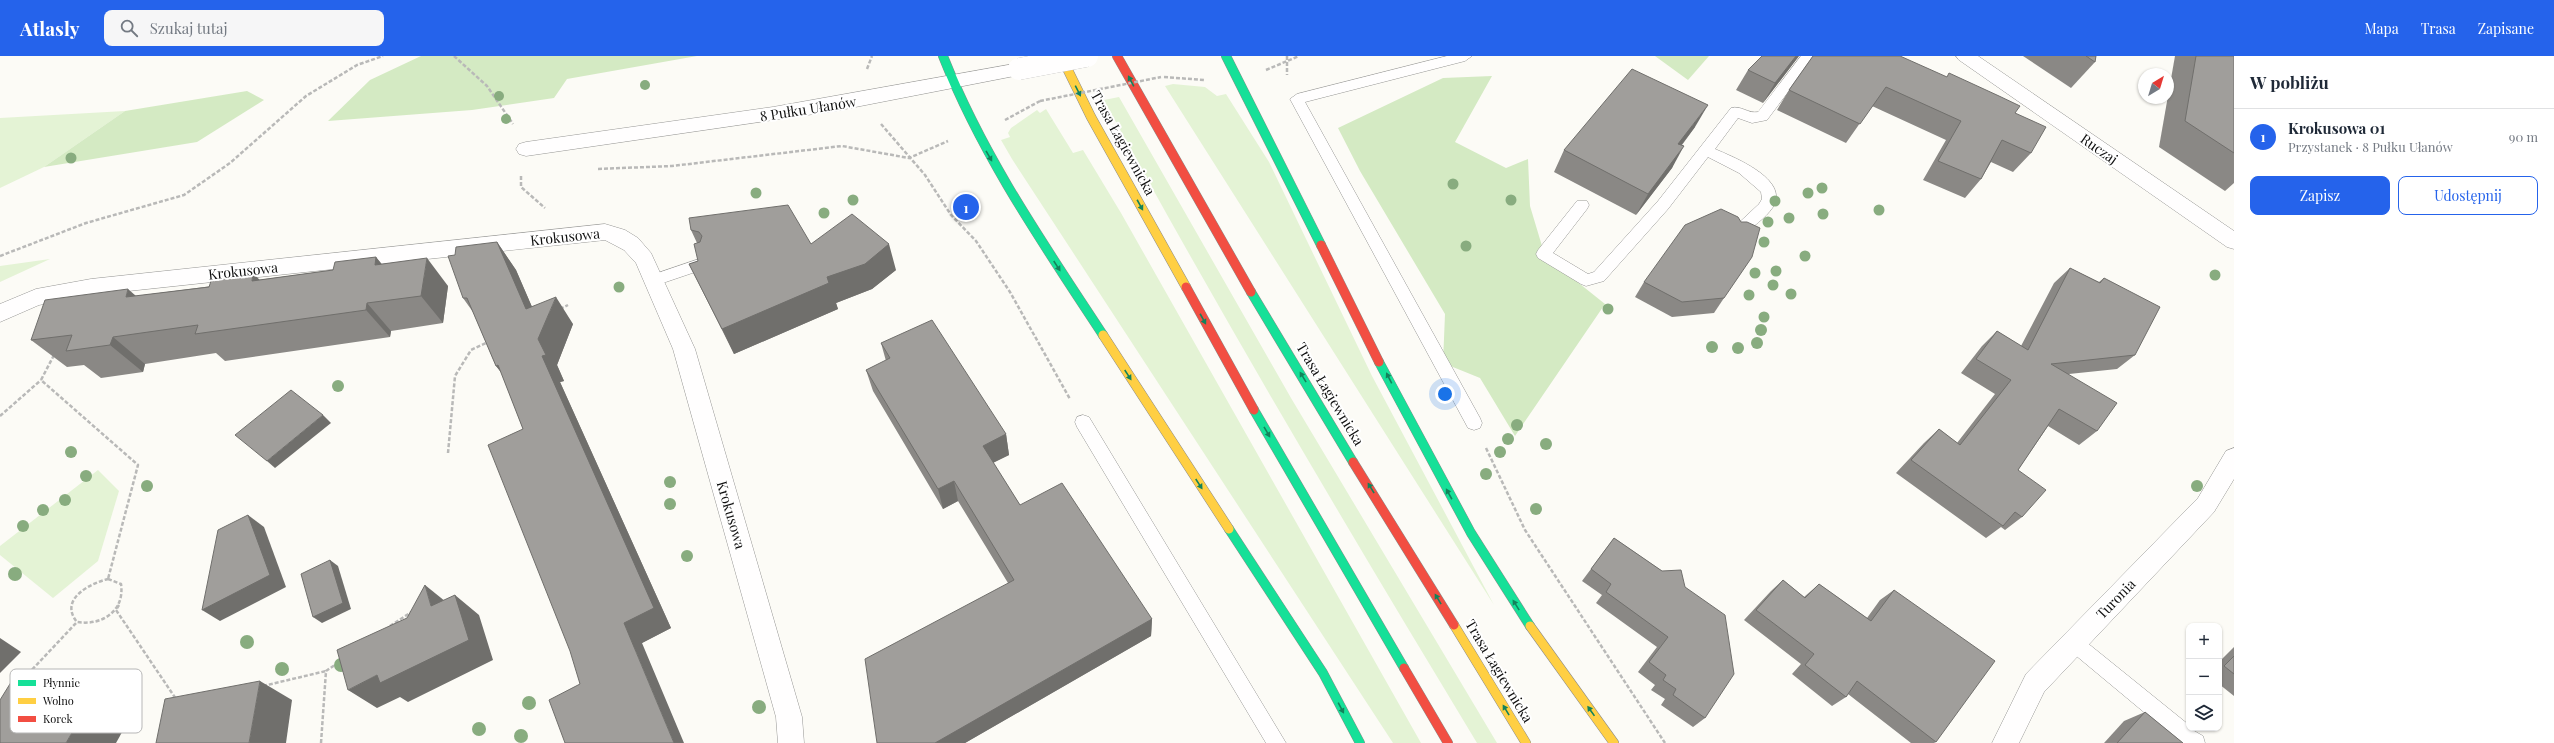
<!DOCTYPE html>
<html lang="pl">
<meta charset="utf-8">
<style>
body{margin:0;font-family:"Playfair Display",serif;background:#f6f6f7;color:#1f2937}
.controls{position:absolute;right:12px;bottom:12px;display:grid;overflow:hidden;border-radius:8px;box-shadow:0 1px 3px #0004}
.controls button{width:36px;height:36px;display:grid;place-items:center;padding:0;border:0;border-bottom:1px solid #e0e1e3;background:#fff;color:#1f2937;font:20px sans-serif}
.compass{position:absolute;left:2138px;top:12px;width:36px;height:36px;border-radius:50%;background:#fff;box-shadow:0 1px 3px #0004;rotate:38deg}
.you{position:absolute;left:1445px;top:338px;width:14px;height:14px;margin:-10px;border:3px solid #fff;border-radius:50%;background:#1a73e8;box-shadow:0 0 0 6px #1a73e833}
.badge{display:grid;place-items:center;width:26px;height:26px;border-radius:50%;background:#2563eb;color:#fff;font-size:13px;font-weight:700}
.pin{position:absolute;translate:-50% -50%;border:2px solid #fff;box-shadow:0 1px 4px #0006}
.list{margin:0;padding:0;list-style:none}
h2{display:flex;justify-content:space-between;align-items:center;height:52px;margin:0;padding:0 16px;font-size:17px}
h2 small{font-size:13px;font-weight:400;color:#747a83}
.list li{display:grid;grid-template-columns:26px 1fr auto;gap:12px;align-items:center;box-sizing:border-box;height:56px;padding:0 16px;border-top:1px solid #e0e1e3}
.list b{display:block;font-size:15px;white-space:nowrap}
.list p{margin:0;font-size:13px;white-space:nowrap;color:#747a83}
.list em{font-size:13px;font-style:normal;color:#747a83}
.actions{display:flex;gap:8px;padding:12px 16px}
.actions a{flex:1;padding:9px 0;border:1px solid #2563eb;border-radius:8px;text-align:center;font-size:14px;color:#2563eb}
.actions .main{background:#2563eb;color:#fff}
.icon{flex:none;width:22px;height:22px;fill:none;stroke:currentColor;stroke-width:2;stroke-linecap:round;stroke-linejoin:round}
.map{position:relative;flex:none;width:2234px;height:687px;overflow:hidden}
header{display:flex;align-items:center;gap:24px;box-sizing:border-box;height:56px;padding:0 20px;background:#2563eb;color:#fff}
header strong{font-size:19px}
nav{display:flex;gap:22px;margin-inline-start:auto;font-size:14px}
.search{width:280px;height:36px;background:#f6f6f7;display:flex;align-items:center;gap:10px;box-sizing:border-box;padding:0 14px;border-radius:8px;color:#747a83;font-size:15px}
main{display:flex}
aside{flex:1;background:#fff}
.map>svg:first-child{display:block}
</style>
<header>
<strong>Atlasly</strong>
<div class="search"><svg class="icon" aria-label="search" viewBox="0 0 24 24"><circle cx="10" cy="10" r="6"/><path d="M15 15l6 6"/></svg>Szukaj tutaj</div>
<nav><a>Mapa</a><a>Trasa</a><a>Zapisane</a></nav>
</header>
<main>
<div class="map">
<svg width="2234" height="687" viewBox="0 0 2234 687">
<rect width="100%" height="100%" fill="#fcfbf6"/>
<g fill="#e4f3d5">
<path d="M1173,28L1205,31L1217,40L1226,38L1269,106L1372,320L1494,549L1165,30Z"/>
<path d="M1119,41L1291,342L1497,687H1477C1349,475 1222,262 1104,44Z"/>
<path d="M1046,53L1073,97L1083,94L1121,157L1421,687H1393L1012,103L1001,84L1010,81L1008,77L1011,72L1037,54L1040,57Z"/>
<path d="M125,55L44,111L0,132V62Z"/>
<path d="M50,203L0,226V210Z"/>
<path d="M98,414L119,435L98,505L53,542L0,499V490Z"/>
</g>
<g fill="#d4eac3">
<path d="M421,0H697L567,23L554,42L472,54L328,65L370,24Z"/>
<path d="M1655,0H1709L1688,24Z"/>
<path d="M1492,20L1455,86L1506,112L1528,103L1530,150L1545,200L1605,248L1515,380L1480,322L1443,307L1445,258L1360,115L1338,72L1443,22Z"/>
<path d="M247,35L264,44L197,86L44,111L125,55Z"/>
</g>
<g fill="none" stroke-linecap="round" stroke-linejoin="round">
<g stroke="#969694" stroke-width="1">
<g id="lane">
<path d="M1447,0H1472L1465,5L1305,46L1480,362L1482,367L1480,372L1474,374L1468,372L1290,43L1297,38Z"/>
<path d="M1801,0H1815L1767,64L1752,67L1738,62L1715,93C1733,101 1790,123 1773,151C1765,163 1752,171 1741,180H1731L1729,176L1759,148L1762,143L1761,136L1739,117L1708,101L1668,153L1604,225L1586,230L1581,228L1538,202L1536,198L1538,194L1577,145H1587L1589,149L1587,153L1553,197L1588,218L1594,216L1658,145L1731,52C1741,49 1748,58 1758,56Z"/>
<path d="M705,201L710,203L712,207L710,211L654,230L649,228L646,224L649,220Z"/>
<path d="M1083,359L1089,361L1286,687H1266L1077,371L1075,366L1077,361Z"/>
<path d="M2074,578L2080,581L2189,669V672L2203,680L2205,687H2181L2068,593L2065,587L2068,581Z"/>
</g>
</g>
<g stroke="#969694" stroke-width="1">
<g id="street">
<path d="M1956,0H1978L2234,175V193L2227,191L1959,4Z"/>
<path d="M1019,7L1025,8L1028,13L1025,18L835,55L526,100L519,98L516,93L519,88L526,86L773,51Z"/>
<path d="M605,168L625,174L638,182L651,197L695,293L802,661L804,687H778L776,661L673,293L636,207L624,194L605,184L91,239L39,249L0,266V248L36,233L91,223Z"/>
<path d="M2234,392V423L2214,456L2044,636L2019,687H1992L2026,618L2198,442L2226,395Z"/>
</g>
</g>
<g stroke="#8d8c8a" stroke-width="10">
<g id="fast">
<path d="M943,0C983,101 1044,189 1103,279"/>
<path d="M1226,0L1321,189"/>
<path d="M1251,236L1353,406"/>
<path d="M1379,306L1471,477L1530,570"/>
<path d="M1254,354L1404,612"/>
<path d="M1229,473L1323,617L1360,687"/>
</g>
</g>
<g stroke="#8d8c8a" stroke-width="10">
<g id="slow">
<path d="M1061,0L1091,61L1186,231"/>
<path d="M1103,279L1229,473"/>
<path d="M1454,569L1526,687"/>
<path d="M1530,570L1614,687"/>
</g>
</g>
<g stroke="#8d8c8a" stroke-width="10">
<g id="jam">
<path d="M1117,0L1251,236"/>
<path d="M1321,189L1379,306"/>
<path d="M1186,231L1254,354"/>
<path d="M1353,406L1454,569"/>
<path d="M1404,612L1448,687"/>
</g>
</g>
<g stroke="#b9b9b8" stroke-width="2.5" stroke-dasharray="4 2" stroke-linecap="butt">
<path d="M454,0L487,30L513,68"/>
<path d="M1287,0V19"/>
<path d="M867,13L872,0"/>
<path d="M1266,14L1299,0"/>
<path d="M1164,21L1204,24"/>
<path d="M1005,64L1040,45"/>
<path d="M881,68L925,119L951,159L976,185L1010,236L1070,343"/>
<path d="M598,113L672,110L842,90L909,102L948,85"/>
<path d="M521,120V131L545,152"/>
<path d="M0,200L86,167L184,139L230,107L306,40L357,9L383,0"/>
<path d="M560,253L568,249"/>
<path d="M54,299L41,324L138,409L108,523"/>
<path d="M0,360L41,324"/>
<path d="M1486,392L1525,474L1665,687"/>
<path d="M448,397L455,320L471,294L488,286"/>
<path d="M108,523L121,528C125,555 102,570 77,566C59,544 88,528 108,523Z"/>
<path d="M119,549L116,554L176,643"/>
<path d="M390,570L413,555"/>
<path d="M28,618L77,566"/>
<path d="M263,630L326,615"/>
<path d="M321,687L326,615L342,604"/>
</g>
<use href="#lane" fill="#fffefe" fill-rule="evenodd"/>
<use href="#street" fill="#fffefe" fill-rule="evenodd"/>
<use href="#fast" stroke="#16e098" stroke-width="9"/>
<use href="#slow" stroke="#ffcf43" stroke-width="9"/>
<use href="#jam" stroke="#f24e42" stroke-width="9"/>
<g stroke="#969694" stroke-width="22" stroke-linecap="butt">
<path id="street-bridge" d="M1019,13L1087,0"/>
</g>
<path stroke="#b9b9b8" stroke-width="2.5" stroke-dasharray="4 2" stroke-linecap="butt" d="M1040,45L1161,21"/>
<use href="#street-bridge" stroke="#fffefe" stroke-width="22"/>
</g>
<g fill="#88ac7f">
<circle cx="645" cy="29" r="5"/>
<circle cx="499" cy="40" r="5"/>
<circle cx="506" cy="63" r="5"/>
<circle cx="71" cy="102" r="5.5"/>
<circle cx="1453" cy="128" r="5.5"/>
<circle cx="1822" cy="132" r="5.5"/>
<circle cx="756" cy="137" r="5.5"/>
<circle cx="1808" cy="137" r="5.5"/>
<circle cx="853" cy="144" r="5.5"/>
<circle cx="1511" cy="144" r="5.5"/>
<circle cx="1775" cy="145" r="5.5"/>
<circle cx="1879" cy="154" r="5.5"/>
<circle cx="824" cy="157" r="5.5"/>
<circle cx="1823" cy="158" r="5.5"/>
<circle cx="1789" cy="162" r="5.5"/>
<circle cx="1768" cy="166" r="5.5"/>
<circle cx="1764" cy="186" r="5.5"/>
<circle cx="1466" cy="190" r="5.5"/>
<circle cx="1805" cy="200" r="5.5"/>
<circle cx="1776" cy="215" r="5.5"/>
<circle cx="1755" cy="217" r="5.5"/>
<circle cx="2215" cy="219" r="5.5"/>
<circle cx="1773" cy="229" r="5.5"/>
<circle cx="619" cy="231" r="5.5"/>
<circle cx="1791" cy="238" r="5.5"/>
<circle cx="1749" cy="239" r="5.5"/>
<circle cx="1608" cy="253" r="5.5"/>
<circle cx="1764" cy="261" r="5.5"/>
<circle cx="1761" cy="274" r="6"/>
<circle cx="1757" cy="287" r="6"/>
<circle cx="1712" cy="291" r="6"/>
<circle cx="1738" cy="292" r="6"/>
<circle cx="338" cy="330" r="6"/>
<circle cx="1517" cy="369" r="6"/>
<circle cx="1508" cy="383" r="6"/>
<circle cx="1546" cy="388" r="6"/>
<circle cx="71" cy="396" r="6"/>
<circle cx="1500" cy="396" r="6"/>
<circle cx="1486" cy="418" r="6"/>
<circle cx="86" cy="420" r="6"/>
<circle cx="670" cy="426" r="6"/>
<circle cx="147" cy="430" r="6"/>
<circle cx="2197" cy="430" r="6"/>
<circle cx="65" cy="444" r="6"/>
<circle cx="670" cy="448" r="6"/>
<circle cx="1536" cy="453" r="6"/>
<circle cx="43" cy="454" r="6"/>
<circle cx="23" cy="470" r="6"/>
<circle cx="687" cy="500" r="6"/>
<circle cx="15" cy="518" r="7"/>
<circle cx="247" cy="586" r="7"/>
<circle cx="341" cy="609" r="7"/>
<circle cx="282" cy="613" r="7"/>
<circle cx="529" cy="647" r="7"/>
<circle cx="759" cy="651" r="7"/>
<circle cx="479" cy="673" r="7"/>
<circle cx="521" cy="680" r="7"/>
</g>
<g fill="#8a8885">
<path d="M1799,0L1763,47L1736,34L1748,14Z"/>
<path d="M1813,0L2015,57L2031,97L2013,116L1991,106L1981,123L1965,142L1923,124L1946,84L1872,50L1846,87L1777,54L1789,34Z"/>
<path d="M2023,0H2096L2095,6L2071,32Z"/>
<path d="M2175,0H2234V127L2225,135L2159,91Z"/>
<path d="M1695,71L1682,89L1672,112L1636,159L1554,116L1564,94Z"/>
<path d="M691,174L811,188L896,214L872,233L836,247L838,253L734,298L689,208L698,205L697,187Z"/>
<path d="M497,186L516,214L532,251L573,268L557,309L564,325L560,326L671,572L642,587L580,628L523,373L501,316L496,310L473,256L463,242L455,199Z"/>
<path d="M376,201L381,208L448,230L443,267L391,275L390,281L225,305L216,297L145,308L143,316L101,322L84,309L67,311L31,284L136,240L333,214Z"/>
<path d="M2070,212L2099,226L2104,222L2135,299L2117,313L2069,318L2097,375L2079,389L2048,370L2018,414L2022,461L2005,474L2001,471L1986,482L1896,417L1924,387L1939,373L1957,387L1995,338L1961,317L1982,290L1997,275L2021,290L2054,227Z"/>
<path d="M1644,226L1724,242L1714,257L1672,261L1635,241Z"/>
<path d="M881,287L1006,378L1009,399L993,407L1020,449L1152,563L1151,580L965,687H877L1008,527L958,445L943,453L873,335L866,314L886,305Z"/>
<path d="M1614,482L1662,515L1705,662L1693,671L1661,649L1665,643L1651,634L1655,629L1638,616L1657,591L1596,547L1602,539L1582,525Z"/>
<path d="M1783,524L1804,541L1819,528L1867,562L1880,544L1894,534L1936,686L1934,687H1911L1848,638L1846,641L1832,650L1792,618L1801,608L1744,564L1771,535Z"/>
<path d="M2234,591V640L2219,628V606Z"/>
<path d="M2145,656L2183,687H2104L2124,665Z"/>
</g>
<g fill="#706f6c">
<path d="M1796,0H1799L1763,47L1775,27Z"/>
<path d="M1708,49L1695,71L1666,109L1678,88Z"/>
<path d="M1684,90L1672,112L1636,159L1648,138Z"/>
<path d="M497,186L516,214L542,274L556,241L573,268L557,309L564,325L560,326L671,572L642,587L684,687H674L624,567L542,300L538,283Z"/>
<path d="M889,188L896,214L872,233L836,247L838,253L734,298L722,273Z"/>
<path d="M376,201L399,229L375,209Z"/>
<path d="M427,202L448,230L443,267L421,240Z"/>
<path d="M253,217L280,245L252,225Z"/>
<path d="M128,233L160,261L126,241Z"/>
<path d="M367,247L391,275L390,281L366,254Z"/>
<path d="M113,281L145,308L143,316L110,289Z"/>
<path d="M498,309L516,335L496,310Z"/>
<path d="M323,359L331,367L275,412L267,405Z"/>
<path d="M1006,378L1009,399L986,410L983,390Z"/>
<path d="M954,425L958,445L943,453L938,433Z"/>
<path d="M248,459L264,471L286,531L220,565L202,554Z"/>
<path d="M330,504L338,510L351,553L322,567L313,561Z"/>
<path d="M425,529L451,550H431Z"/>
<path d="M455,539L479,559L493,604L408,646L400,641L377,652L348,634L377,619Z"/>
<path d="M1152,563L1151,580L965,687H935Z"/>
<path d="M0,582L21,596L0,617Z"/>
<path d="M102,625L140,644L116,687H66Z"/>
<path d="M260,625L292,644L286,687H249Z"/>
</g>
<g fill="#a09e9b" stroke="#706f6c">
<path d="M1762,0H1796L1775,27L1748,14Z"/>
<path d="M1813,0H1900L1947,21L1949,17L1999,40L2020,50L2015,57L2046,71L2031,97L2002,84L1981,123L1938,105L1961,65L1886,31L1860,68L1789,34Z"/>
<path d="M2086,0H2096L2095,6Z"/>
<path d="M2196,0H2234V97L2185,65Z"/>
<path d="M1632,13L1708,49L1678,88L1684,90L1648,138L1564,94Z"/>
<path d="M788,149L811,188L852,158L889,188L865,208L827,221L829,227L722,273L689,208L698,205L694,188L700,186L702,180L699,176L691,174L689,162Z"/>
<path d="M1721,153L1738,161L1741,166H1747L1760,172L1752,201L1724,242L1682,246L1644,226L1685,169Z"/>
<path d="M497,186L526,253L556,241L538,283L546,299L542,300L654,552L624,567L674,687H565L549,644L580,628L570,595L488,389L523,373L498,309L496,310L467,242H463L448,200L455,199L456,191Z"/>
<path d="M376,201L375,209L427,202L421,240L367,247L366,254L195,278L198,269L113,281L110,289L66,295L72,279L31,284L45,244L128,233L126,241L209,231L212,222L253,217L252,225L333,214L335,206Z"/>
<path d="M2070,212L2100,227L2104,222L2160,251L2135,299L2051,308L2117,347L2097,375L2059,353L2018,414L2046,434L2022,461L2015,456L2003,470L1911,404L1939,373L1960,389L2011,324L1976,303L1997,275L2028,294Z"/>
<path d="M932,264L1006,378L983,390L1020,449L1062,427L1152,563L935,687H877L865,603L1014,524L954,425L938,433L866,314L890,302L881,287Z"/>
<path d="M291,334L323,359L267,405L235,379Z"/>
<path d="M248,459L270,519L202,554L218,474Z"/>
<path d="M1614,482L1662,515L1681,514L1685,531L1725,559L1734,618L1705,662L1673,639L1676,633L1663,624L1666,619L1649,606L1668,581L1606,536L1611,528L1591,513Z"/>
<path d="M330,504L343,547L313,561L301,518Z"/>
<path d="M1783,524L1805,542L1819,528L1871,565L1894,534L1995,605L1936,686L1857,625L1846,641L1805,609L1814,598L1756,554Z"/>
<path d="M425,529L431,550L455,539L469,584L380,627L377,619L348,634L337,594L407,562Z"/>
<path d="M2234,600V618L2224,610Z"/>
<path d="M18,615L102,625L66,687H0V644Z"/>
<path d="M260,625L249,687H156L165,643Z"/>
<path d="M2145,656L2183,687H2117Z"/>
</g>
<defs><path id="oneway-solid" d="M-6-.8H1V-3.2L6.5 0L1 3.2V.8H-6Z"/></defs>
<g fill="#13825b">
<use href="#oneway-solid" transform="translate(1131 25) rotate(-118)"/>
<use href="#oneway-solid" transform="translate(1078 35) rotate(63)"/>
<use href="#oneway-solid" transform="translate(989 100) rotate(60)"/>
<use href="#oneway-solid" transform="translate(1140 149) rotate(61)"/>
<use href="#oneway-solid" transform="translate(1057 210) rotate(57)"/>
<use href="#oneway-solid" transform="translate(1203 263) rotate(61)"/>
<use href="#oneway-solid" transform="translate(1128 319) rotate(57)"/>
<use href="#oneway-solid" transform="translate(1303 321) rotate(-121)"/>
<use href="#oneway-solid" transform="translate(1389 322) rotate(-117)"/>
<use href="#oneway-solid" transform="translate(1267 376) rotate(60)"/>
<use href="#oneway-solid" transform="translate(1199 428) rotate(57)"/>
<use href="#oneway-solid" transform="translate(1371 432) rotate(-121)"/>
<use href="#oneway-solid" transform="translate(1449 438) rotate(-119)"/>
<use href="#oneway-solid" transform="translate(1438 543) rotate(-121)"/>
<use href="#oneway-solid" transform="translate(1516 549) rotate(-122)"/>
<use href="#oneway-solid" transform="translate(1341 652) rotate(62)"/>
<use href="#oneway-solid" transform="translate(1506 654) rotate(-121)"/>
<use href="#oneway-solid" transform="translate(1591 655) rotate(-125)"/>
</g>
<g text-anchor="middle" stroke-width="4" stroke-linejoin="round" paint-order="stroke">
<g font-size="14" fill="#101010" stroke="#fff">
<text transform="translate(808 53) rotate(-9)" y="5">8 Pułku Ułanów</text>
<text transform="translate(1123 87) rotate(61)" y="5">Trasa Łagiewnicka</text>
<text transform="translate(2099 93) rotate(35)" y="5">Ruczaj</text>
<text transform="translate(565 181) rotate(-6)" y="5">Krokusowa</text>
<text transform="translate(243 215) rotate(-6)" y="5">Krokusowa</text>
<text transform="translate(1330 338) rotate(59)" y="5">Trasa Łagiewnicka</text>
<text transform="translate(731 459) rotate(74)" y="5">Krokusowa</text>
<text transform="translate(2116 543) rotate(-46)" y="5">Turonia</text>
<text transform="translate(1499 615) rotate(59)" y="5">Trasa Łagiewnicka</text>
</g>
</g>
<rect x="10" y="613" width="132" height="64" rx="6" fill="#fff" stroke="#b7b7b7" stroke-width="1"/>
<rect x="18" y="624" width="18" height="6" fill="#16e098"/>
<rect x="18" y="642" width="18" height="6" fill="#ffcf43"/>
<rect x="18" y="660" width="18" height="6" fill="#f24e42"/>
<g font-size="11" fill="#101010">
<text x="43" y="631">Płynnie</text>
<text x="43" y="649">Wolno</text>
<text x="43" y="667">Korek</text>
</g>
</svg>
<div class="controls">
<button>+</button>
<button>−</button>
<button><svg class="icon" aria-label="layers" viewBox="0 0 24 24"><path d="M12 4l9 5-9 5-9-5zM3 14l9 5 9-5"/></svg></button>
</div>
<svg class="compass" viewBox="-18 -18 36 36"><path d="M0-13l5 13h-10z" fill="#e53935"/><path d="M0 13l5-13h-10z" fill="#747a83"/></svg>
<div class="you"></div>
<div class="pin badge" style="left:966px;top:151px">1</div>
</div>
<aside>
<h2>W pobliżu<small></small></h2>
<ul class="list">
<li><span class="badge">1</span><div><b>Krokusowa 01</b><p>Przystanek · 8 Pułku Ułanów</p></div><em>90 m</em></li>
</ul>
<div class="actions"><a class="main">Zapisz</a><a>Udostępnij</a></div>
</aside>
</main>
